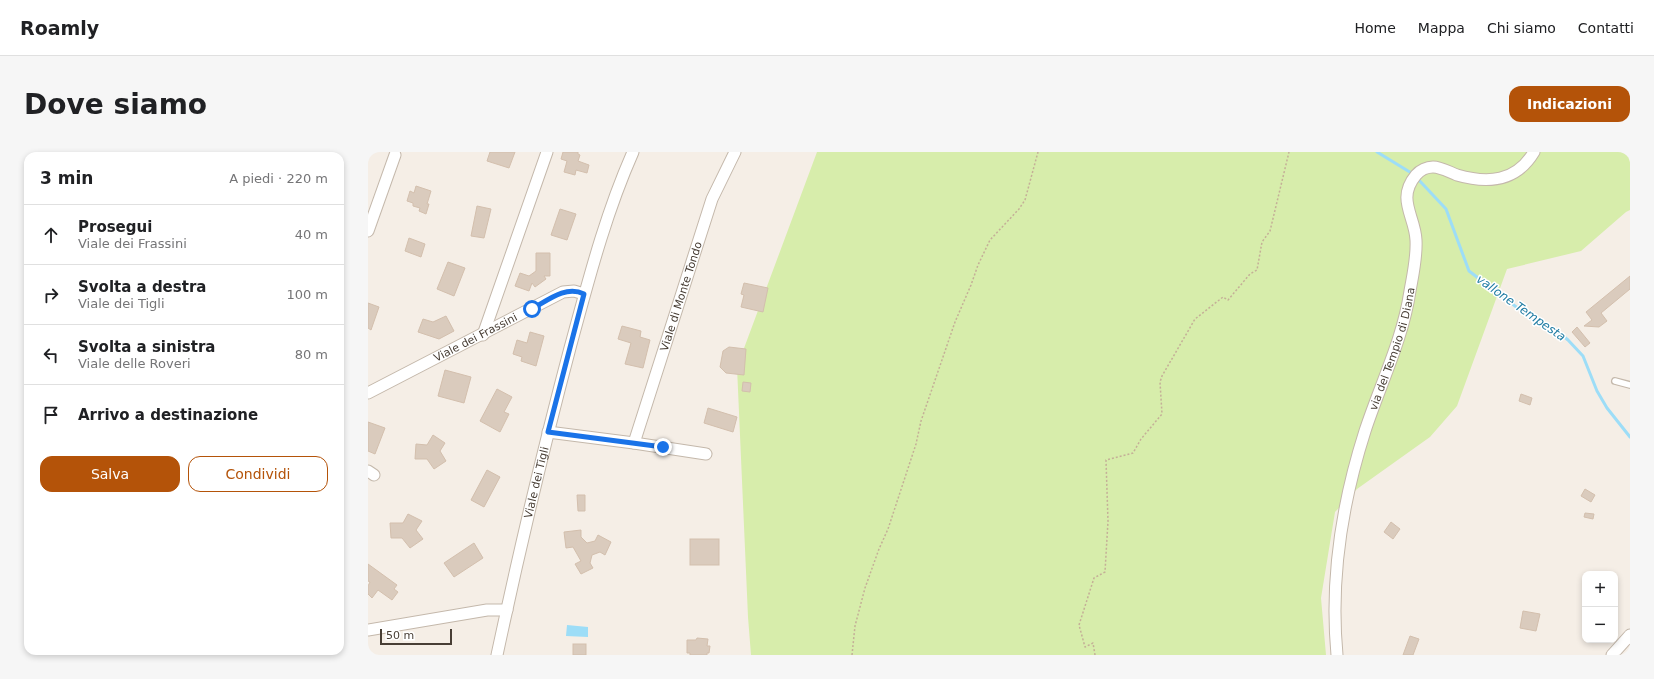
<!DOCTYPE html>
<html lang="it">
<meta charset="utf-8">
<style>
body{margin:0;font-family:"DejaVu Sans",sans-serif;background:#f6f6f6;color:#202124}
.controls{position:absolute;right:12px;bottom:12px;display:grid;overflow:hidden;border-radius:8px;box-shadow:0 2px 6px #0003}
.controls button{width:36px;height:36px;display:grid;place-items:center;padding:0;border:0;border-bottom:1px solid #e0e0e0;background:#fff;color:#202124;font:20px sans-serif}
.scale{position:absolute;left:12px;bottom:10px;width:72px;box-sizing:border-box;padding-left:4px;border:2px solid #483e35;border-top:0;font-size:11px;line-height:14px;white-space:nowrap;color:#483e35;-webkit-text-stroke:3px #fff;paint-order:stroke}
.stop{position:absolute;width:12px;height:12px;margin:-9px;border:3px solid #1a73e8;border-radius:50%;background:#fff}
.stop.end{background:#1a73e8;border-color:#fff;box-shadow:0 1px 4px #0008}
.list{margin:0;padding:0;list-style:none}
h2{display:flex;justify-content:space-between;align-items:center;height:52px;margin:0;padding:0 16px;font-size:17px}
h2 small{font-size:13px;font-weight:400;color:#757577}
.list li{display:grid;grid-template-columns:26px 1fr auto;gap:12px;align-items:center;box-sizing:border-box;height:60px;padding:0 16px;border-top:1px solid #e0e0e0}
.list b{display:block;font-size:15px;white-space:nowrap}
.list p{margin:0;font-size:13px;white-space:nowrap;color:#757577}
.list em{font-size:13px;font-style:normal;color:#757577}
.actions{display:flex;gap:8px;padding:12px 16px}
.actions a{flex:1;padding:9px 0;border:1px solid #b45309;border-radius:12px;text-align:center;font-size:14px;color:#b45309}
.actions .main{background:#b45309;color:#fff}
.icon{flex:none;width:22px;height:22px;fill:none;stroke:currentColor;stroke-width:2;stroke-linecap:round;stroke-linejoin:round}
.map{position:relative;flex:none;width:1262px;height:503px;overflow:hidden;border-radius:12px}
header{display:flex;align-items:center;gap:24px;box-sizing:border-box;height:56px;padding:0 20px;background:#fff;border-bottom:1px solid #e0e0e0}
header strong{font-size:19px}
nav{display:flex;gap:22px;margin-inline-start:auto;font-size:14px}
.intro{display:flex;align-items:center;justify-content:space-between;box-sizing:border-box;height:96px;padding:0 24px}
h1{margin:0;font-size:28px}
.button{padding:10px 18px;border-radius:12px;background:#b45309;color:#fff;font-size:14px;font-weight:700}
main{display:flex;gap:24px;padding:0 24px}
aside{flex:1;background:#fff;border-radius:12px;box-shadow:0 2px 6px #0003}
.map>svg:first-child{display:block}
</style>
<header>
<strong>Roamly</strong>
<nav><a>Home</a><a>Mappa</a><a>Chi siamo</a><a>Contatti</a></nav>
</header>
<div class="intro"><h1>Dove siamo</h1><a class="button">Indicazioni</a></div>
<main>
<aside>
<h2>3 min<small>A piedi · 220 m</small></h2>
<ul class="list">
<li><svg class="icon" aria-label="ahead" viewBox="0 0 24 24"><path d="M12 20V5M6 11l6-6 6 6"/></svg><div><b>Prosegui</b><p>Viale dei Frassini</p></div><em>40 m</em></li>
<li><svg class="icon" aria-label="right" viewBox="0 0 24 24"><path d="M7 20v-9h11M14 6l5 5-5 5"/></svg><div><b>Svolta a destra</b><p>Viale dei Tigli</p></div><em>100 m</em></li>
<li><svg class="icon" aria-label="left" viewBox="0 0 24 24"><path d="M17 20v-9H6M10 6l-5 5 5 5"/></svg><div><b>Svolta a sinistra</b><p>Viale delle Roveri</p></div><em>80 m</em></li>
<li><svg class="icon" aria-label="arrive" viewBox="0 0 24 24"><path d="M6 21V4h12l-3 4 3 4H6"/></svg><div><b>Arrivo a destinazione</b></div></li>
</ul>
<div class="actions"><a class="main">Salva</a><a>Condividi</a></div>
</aside>
<div class="map">
<svg width="1262" height="503" viewBox="0 0 1262 503">
<rect width="100%" height="100%" fill="#f5eee6"/>
<path fill="#d7edab" d="M449,0H1262V58L1258,60L1213,99L1139,117L1089,254L1062,285L989,337L967,360L953,446L958,503H383L380,465L369,215Z"/>
<path fill="#9dddf7" d="M199,473L220,475V485L198,484Z"/>
<g fill="none" stroke-linecap="round" stroke-linejoin="round">
<g stroke="#9dddf7" stroke-width="3">
<path d="M1009,0L1045,22"/>
<path d="M1049,26L1078,57L1101,119L1164,167L1189,179L1200,188L1215,204L1229,239L1239,256L1262,285"/>
</g>
</g>
<g fill="#dacbbd" stroke="#d3bfad">
<path d="M122,0H147L141,16L119,9Z"/>
<path d="M195,0H210V2L212,3L210,9L221,13L219,21L208,18L207,23L196,20L199,9L193,7Z"/>
<path d="M48,34L63,39L59,52H61L58,62L51,59L52,56L45,54V51L39,49L42,39L46,41Z"/>
<path d="M109,54L123,57L116,86L103,84Z"/>
<path d="M192,57L208,62L199,88L183,83Z"/>
<path d="M41,86L57,92L53,105L37,99Z"/>
<path d="M168,101H182V124H176L178,127L167,135L164,131L161,139L147,134L152,121L161,124L168,119Z"/>
<path d="M80,110L97,116L86,144L69,137Z"/>
<path d="M1262,124V137L1233,161L1239,169L1231,175L1216,174L1224,168L1218,160Z"/>
<path d="M376,131L400,136L395,160L373,155L376,143L373,142Z"/>
<path d="M0,151L11,155L3,178L0,176Z"/>
<path d="M78,164L86,179L71,187L50,180L55,167L65,170Z"/>
<path d="M254,174L273,179L272,185L282,188L275,216L257,212L263,191L250,187Z"/>
<path d="M1209,175L1222,191L1217,195L1204,180Z"/>
<path d="M162,180L176,184L168,214L153,209L154,205L145,202L149,188L159,191Z"/>
<path d="M361,195L378,197L376,223L358,221L352,215L355,199Z"/>
<path d="M77,218L103,225L96,251L70,244Z"/>
<path d="M375,230L383,231L382,240L374,239Z"/>
<path d="M129,237L144,245L136,260L141,262L132,280L112,269Z"/>
<path d="M1153,242L1164,246L1162,253L1151,249Z"/>
<path d="M340,256L369,265L365,280L336,271Z"/>
<path d="M0,270L17,276L7,302L0,299Z"/>
<path d="M65,283L77,291L72,299L78,309L66,317L59,307H47L48,292L59,293Z"/>
<path d="M119,318L132,325L116,355L103,348Z"/>
<path d="M1217,337L1227,343L1223,350L1213,344Z"/>
<path d="M209,343H217V359H210Z"/>
<path d="M1217,361L1226,362L1225,367L1216,365Z"/>
<path d="M40,362L54,369L48,378L55,387L42,396L34,386H23L22,371H35Z"/>
<path d="M1023,370L1032,377L1025,387L1016,380Z"/>
<path d="M213,378V385L219,391L227,389L230,383L243,390L237,403L232,400L224,403L222,411L225,416L213,422L207,412L213,409L205,395L198,396L196,380Z"/>
<rect x="322" y="387" width="29" height="26"/>
<path d="M106,391L115,406L86,425L76,411Z"/>
<path d="M0,412L29,433L26,437L30,440L24,448L10,438L4,446L0,442V434L2,430L0,429Z"/>
<path d="M1155,459L1172,462L1168,479L1152,476Z"/>
<path d="M1042,484L1051,487L1045,503H1035Z"/>
<path d="M329,486L340,487L339,494H342L341,501H339V503H322V501H319V488H328Z"/>
<rect x="205" y="492" width="13" height="11"/>
</g>
<g fill="none" stroke-linecap="round" stroke-linejoin="round">
<g stroke="#c4b8ab" stroke-width="8">
<path id="lane" d="M1247,229L1262,233"/>
</g>
<g stroke="#c4b8ab" stroke-width="13">
<g id="street">
<path d="M0,79L27,3"/>
<path d="M115,183L179,0"/>
<path id="s1" d="M0,241L195,140L206,139L216,142"/>
<path d="M180,280L266,291L338,302"/>
<path id="s2" d="M266,291L344,47L367,0"/>
<path d="M0,319L6,323"/>
<path d="M0,478L119,458H139"/>
<path id="s3" d="M129,503C151,400 175,298 202,196C220,130 237,63 265,0"/>
<path id="s4" d="M969,503C962,428 974,351 997,279C1012,233 1035,187 1042,139C1045,122 1049,105 1048,88C1047,64 1028,47 1048,23C1052,18 1059,15 1065,15C1073,15 1081,20 1089,23C1120,32 1148,30 1166,0"/>
<path d="M1244,503L1262,483"/>
</g>
</g>
<g stroke="#c4af97" stroke-width="1.5" stroke-dasharray="2 2" stroke-linecap="butt">
<path d="M484,503L487,474L497,436L511,397L520,377L548,292L553,269L587,170L603,133L610,113L622,88L651,57L657,48L670,0"/>
<path d="M727,503L725,491L717,495L711,473L726,426L737,420L740,369L738,308L765,301L773,287L794,262L792,230L794,224L827,167L855,145L860,148L882,122L889,118L894,90L902,79L921,0"/>
</g>
<use href="#lane" stroke="#fff" stroke-width="5.5"/>
<use href="#street" stroke="#fff" stroke-width="11"/>
</g>
<g fill="none" stroke-linecap="round" stroke-linejoin="round">
<path stroke="#1a73e8" stroke-width="5" d="M164,157C180,148 198,133 216,142L180,280L295,295"/>
</g>
<g text-anchor="middle" stroke-width="3" stroke-linejoin="round" paint-order="stroke">
<g font-size="11" fill="#483e35" stroke="#fff">
<text dy="4" stroke="none"><textPath href="#s2" startOffset="154">Viale di Monte Tondo</textPath></text>
<text dy="4" stroke="none"><textPath href="#s1" startOffset="121">Viale dei Frassini</textPath></text>
<text dy="4" stroke="none"><textPath href="#s4" startOffset="314">via del Tempio di Diana</textPath></text>
<text dy="4" stroke="none"><textPath href="#s3" startOffset="177">Viale dei Tigli</textPath></text>
</g>
<g font-size="12" font-style="italic" fill="#217da4" stroke="#fff">
<text transform="translate(1153 156) rotate(35)" y="4">vallone Tempesta</text>
</g>
</g>
</svg>
<div class="controls">
<button>+</button>
<button>−</button>
</div>
<div class="scale">50 m</div>
<div class="stop" style="left:164px;top:157px"></div>
<div class="stop end" style="left:295px;top:295px"></div>
</div>
</main>
